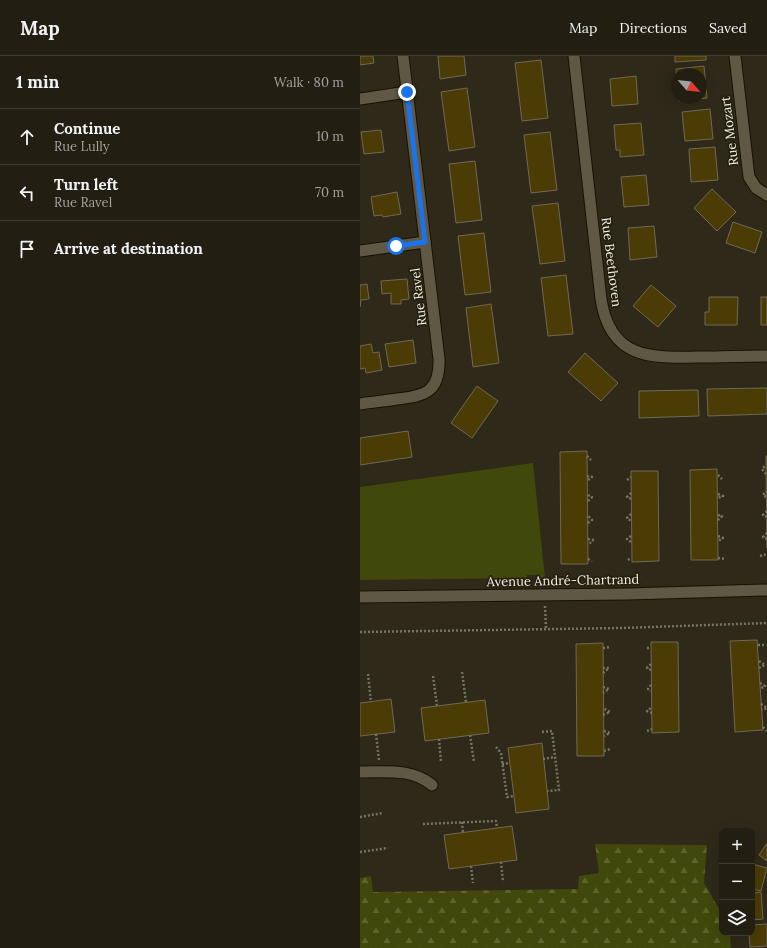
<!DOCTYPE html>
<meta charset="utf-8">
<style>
body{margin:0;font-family:Lora,serif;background:#2a271b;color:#f1f3f6}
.controls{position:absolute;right:12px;bottom:12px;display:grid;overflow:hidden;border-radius:8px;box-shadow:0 4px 16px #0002}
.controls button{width:36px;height:36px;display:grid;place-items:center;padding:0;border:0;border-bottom:1px solid #3f3d32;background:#221f12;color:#f1f3f6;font:20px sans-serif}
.compass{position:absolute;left:311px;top:12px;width:36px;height:36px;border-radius:50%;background:#221f12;box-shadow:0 4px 16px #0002;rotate:118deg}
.stop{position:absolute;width:12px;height:12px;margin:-9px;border:3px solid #1a73e8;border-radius:50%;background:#fff}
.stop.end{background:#1a73e8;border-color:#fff;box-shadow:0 1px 4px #0008}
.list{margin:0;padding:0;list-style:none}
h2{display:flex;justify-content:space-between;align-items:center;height:52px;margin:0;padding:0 16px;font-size:17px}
h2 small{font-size:13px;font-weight:400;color:#a2a29f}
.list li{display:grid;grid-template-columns:26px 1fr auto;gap:12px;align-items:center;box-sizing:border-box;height:56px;padding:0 16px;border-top:1px solid #3f3d32}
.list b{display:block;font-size:15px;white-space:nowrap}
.list p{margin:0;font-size:13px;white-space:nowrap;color:#a2a29f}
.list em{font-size:13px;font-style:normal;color:#a2a29f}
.icon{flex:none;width:22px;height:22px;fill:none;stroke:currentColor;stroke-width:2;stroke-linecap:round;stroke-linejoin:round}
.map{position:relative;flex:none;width:407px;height:892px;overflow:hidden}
header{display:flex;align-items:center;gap:24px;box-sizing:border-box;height:56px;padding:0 20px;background:#221f12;border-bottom:1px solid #3f3d32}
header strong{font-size:19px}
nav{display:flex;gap:22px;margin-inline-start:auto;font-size:14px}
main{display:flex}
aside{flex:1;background:#221f12}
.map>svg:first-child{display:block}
</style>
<header>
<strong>Map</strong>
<nav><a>Map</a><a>Directions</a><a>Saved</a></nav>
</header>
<main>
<aside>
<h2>1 min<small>Walk · 80 m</small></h2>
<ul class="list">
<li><svg class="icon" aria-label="ahead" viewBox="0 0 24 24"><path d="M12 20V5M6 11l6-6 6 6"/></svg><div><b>Continue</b><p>Rue Lully</p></div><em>10 m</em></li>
<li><svg class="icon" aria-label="left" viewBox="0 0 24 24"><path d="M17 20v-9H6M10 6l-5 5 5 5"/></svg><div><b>Turn left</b><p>Rue Ravel</p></div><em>70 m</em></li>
<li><svg class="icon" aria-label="arrive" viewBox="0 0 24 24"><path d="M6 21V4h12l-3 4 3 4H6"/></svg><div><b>Arrive at destination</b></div></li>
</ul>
</aside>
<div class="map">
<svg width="407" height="892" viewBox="0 0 407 892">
<defs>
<pattern id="forest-firs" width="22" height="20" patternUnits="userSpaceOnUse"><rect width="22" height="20" fill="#40490b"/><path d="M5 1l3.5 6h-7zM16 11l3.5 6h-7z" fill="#5c642e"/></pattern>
</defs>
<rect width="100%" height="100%" fill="#2e2918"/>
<path fill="#40490b" d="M173,407L185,522H180L179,519H167V522L0,524V431Z"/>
<path fill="url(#forest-firs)" d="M235,788L347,789L344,827L362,858V877H370L371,892H0V822L11,820L13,836L218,833L219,820L239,817Z"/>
<g fill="#4a3c04" stroke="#6f6956">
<path d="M0,0H13L14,7L0,9Z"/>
<path d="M78,0H104L106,19L80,23Z"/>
<path d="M315,0H346V4L315,6Z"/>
<path d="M181,4L188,62L162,65L155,7Z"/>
<path d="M344,10L347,42L319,45L318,42H341V18H317V28L316,13Z"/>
<path d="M276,20L278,48L252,50L250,23Z"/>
<path d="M107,32L115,91L89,95L81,36Z"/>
<path d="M350,53L353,83L325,85L322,56Z"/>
<path d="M281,67L284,99L260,101V94H256L254,69Z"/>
<path d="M21,74L24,96L4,98L1,76Z"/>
<path d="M190,76L197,134L171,137L164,79Z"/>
<path d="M355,91L358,124L331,126L329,93Z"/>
<path d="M115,105L122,164L96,167L89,108Z"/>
<path d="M286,119L289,149L264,151L261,121Z"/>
<path d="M352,133L376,156L357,175L334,152Z"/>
<path d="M37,136L41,158L23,161L22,159L14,160L11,141Z"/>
<path d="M198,147L205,205L180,208L172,150Z"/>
<path d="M373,166L402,176L395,197L366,187Z"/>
<path d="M294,170L297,201L270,204L268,172Z"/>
<path d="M124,177L131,236L105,239L98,180Z"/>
<path d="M206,219L213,278L188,280L181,222Z"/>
<path d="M47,223L49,243L41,244V248H31V237L22,238L21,225Z"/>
<path d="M7,228L9,243L1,244L0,251V229Z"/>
<path d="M291,229L316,250L298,271L273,250Z"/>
<path d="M349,241H378L377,269H345V256H349Z"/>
<rect x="401" y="241" width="6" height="28"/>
<path d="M131,248L139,307L113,311L106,252Z"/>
<path d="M53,284L56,307L29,311L25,288Z"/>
<path d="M11,288L13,297L19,296L22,314L6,317L5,312L0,313V290Z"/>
<path d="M225,297L258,327L241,345L208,316Z"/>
<path d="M117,330L138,345L112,382L91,367Z"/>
<path d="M404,332H407V358L348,360L347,333Z"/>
<path d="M338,334L339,360L279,362V335Z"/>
<path d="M48,375L52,401L0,409V382Z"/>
<path d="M227,395L228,508H201L200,396Z"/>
<path d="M406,400H407V492L406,409Z"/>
<path d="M357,413L358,504H331L330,414Z"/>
<path d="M271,415H298L299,505L272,506Z"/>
<path d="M397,584L403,674L375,676L370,585Z"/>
<path d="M291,586H318L319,676L292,677Z"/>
<path d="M243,587L244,700H217L216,588Z"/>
<path d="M31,643L35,676L0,680V647Z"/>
<path d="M125,644L129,677L65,685L61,652Z"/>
<path d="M182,687L189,753L156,757L148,692Z"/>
<path d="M152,770L157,804L89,813L84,779Z"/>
<path d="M407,787V805L399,799Z"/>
<path d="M392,808L407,812L401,835L392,833Z"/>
<path d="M401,836L403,863L392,864V837Z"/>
<path d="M407,868V890L390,891L389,877H392V869Z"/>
</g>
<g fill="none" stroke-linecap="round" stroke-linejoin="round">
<g stroke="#171203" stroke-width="13">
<g id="minor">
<path d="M214,0L241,243C250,303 290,302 339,301C362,301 384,300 407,300"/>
<path d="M375,0L389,121L396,132L407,139"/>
<path d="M0,43L47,36"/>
<path d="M0,195L65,186"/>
<path d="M0,348C12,346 25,345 37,343C65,340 80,336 79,303L43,0"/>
<path d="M0,541L268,538L407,534"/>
<path d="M0,716C25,716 52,712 72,729"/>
</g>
</g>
<g stroke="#787465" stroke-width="2.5" stroke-dasharray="2 2" stroke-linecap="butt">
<path d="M227,400L231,404"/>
<path d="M406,418L402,413L406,409"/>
<path d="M358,419L362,423"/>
<path d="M227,420L232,421L227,425"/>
<path d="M267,424L271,421"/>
<path d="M271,437L267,441L271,443"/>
<path d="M358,438L363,440L358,442"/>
<path d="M228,439L232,441L228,445"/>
<path d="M406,441L403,439L406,435"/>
<path d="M271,458L267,462L271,465"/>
<path d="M358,459L362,460L358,464"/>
<path d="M407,461L403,459L407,455"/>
<path d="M228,467L232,464L228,460"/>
<path d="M407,477L403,481L407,483"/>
<path d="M271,480L267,483L271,486"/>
<path d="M358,480L363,482L358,485"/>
<path d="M228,483L233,484L228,489"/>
<path d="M400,500L407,498"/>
<path d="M358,502L365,503"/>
<path d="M228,503L232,505"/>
<path d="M268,504L271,502"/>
<path d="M185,550L186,573"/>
<path d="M0,576L262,572L407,567"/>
<path d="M398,589H405"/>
<path d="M243,592L251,591"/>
<path d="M287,592H291"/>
<path d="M399,605L405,609L399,612"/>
<path d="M291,614L287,612L291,608"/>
<path d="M102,616L106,646"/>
<path d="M243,617L249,612H243"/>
<path d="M8,618L11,646"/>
<path d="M73,620L77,650"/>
<path d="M400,627L405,630L400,633"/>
<path d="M291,629L288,633L291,635"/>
<path d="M243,631L249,633L243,637"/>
<path d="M401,648L407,652L402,654"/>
<path d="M292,657L287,655L292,651"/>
<path d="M243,659L250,656L243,652"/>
<path d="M403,671L406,675"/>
<path d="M244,675L250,677L244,680"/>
<path d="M287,675L292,673"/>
<path d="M182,676L192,675L199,734L187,735"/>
<path d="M16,678L19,704"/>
<path d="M110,679L114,706"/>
<path d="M79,683L81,706"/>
<path d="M136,691L141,697L147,741L154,740"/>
<path d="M244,695L250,693"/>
<path d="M183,703L195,701"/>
<path d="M142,708L150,707"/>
<path d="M0,761L23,757"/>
<path d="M102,766L103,777"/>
<path d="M63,768L136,765L137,772"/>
<path d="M0,796L28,792"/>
<path d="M141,806L143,826"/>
<path d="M111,810L113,827"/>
</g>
<use href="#minor" stroke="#5e5845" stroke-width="11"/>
</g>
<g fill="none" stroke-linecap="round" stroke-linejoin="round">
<path stroke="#1a73e8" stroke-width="5" d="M36,190L65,186L47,36"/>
</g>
<g text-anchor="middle" stroke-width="3.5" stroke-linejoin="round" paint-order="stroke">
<g font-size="13" fill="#f1eee2" stroke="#25200f">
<text transform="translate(369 75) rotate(-97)" y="5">Rue Mozart</text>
<text transform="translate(252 206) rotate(83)" y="5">Rue Beethoven</text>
<text transform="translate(58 241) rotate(-97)" y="5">Rue Ravel</text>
<text transform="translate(203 524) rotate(-1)" y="5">Avenue André-Chartrand</text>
</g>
</g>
</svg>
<div class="controls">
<button>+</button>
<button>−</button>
<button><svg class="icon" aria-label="layers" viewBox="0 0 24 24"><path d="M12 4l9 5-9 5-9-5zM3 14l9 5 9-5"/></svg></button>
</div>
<svg class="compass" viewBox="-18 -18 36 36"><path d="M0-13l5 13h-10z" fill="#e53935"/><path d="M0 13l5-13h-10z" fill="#a2a29f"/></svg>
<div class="stop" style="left:36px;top:190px"></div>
<div class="stop end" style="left:47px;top:36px"></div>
</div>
</main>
